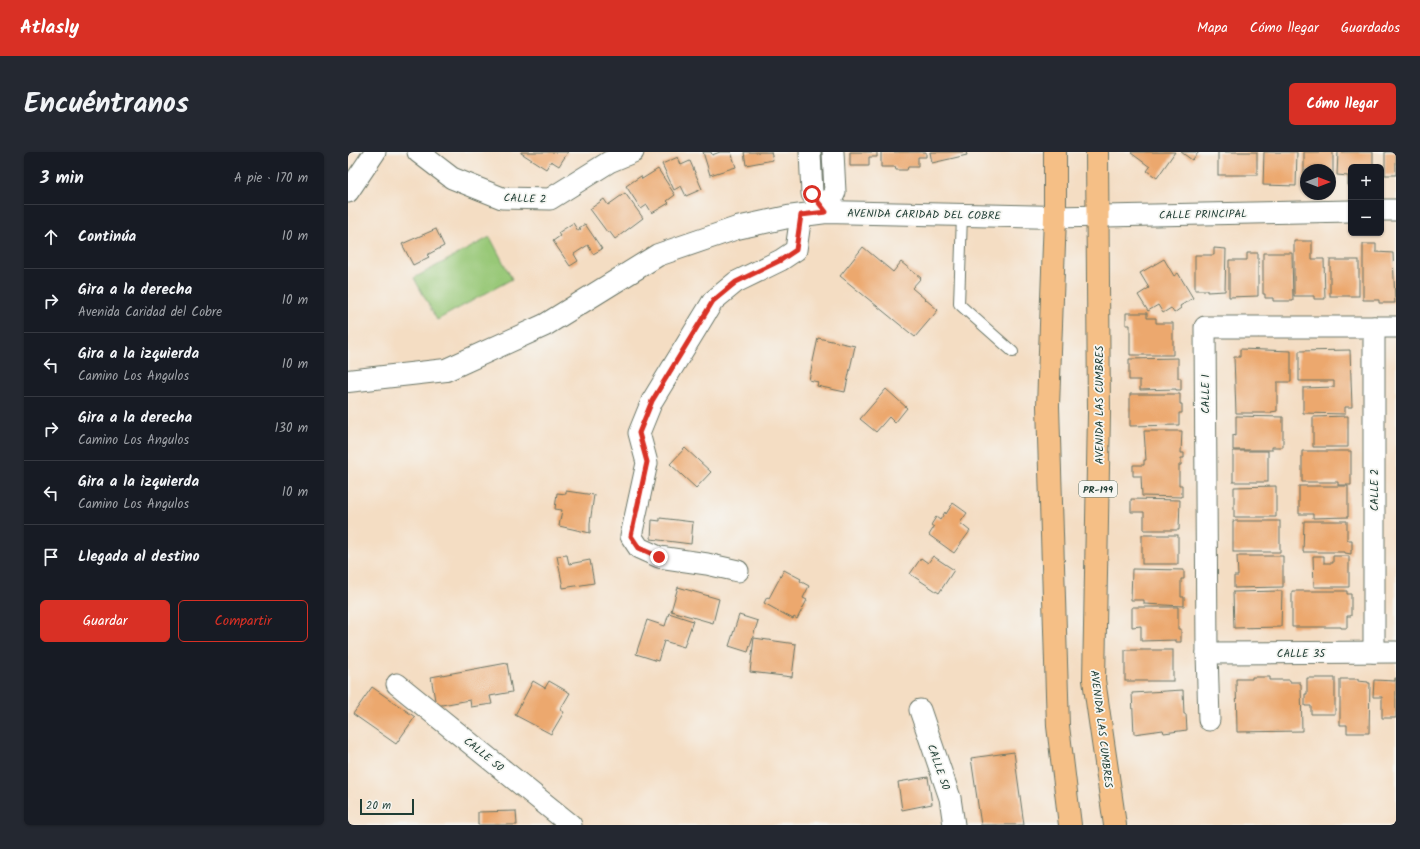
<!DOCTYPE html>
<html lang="es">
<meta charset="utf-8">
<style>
body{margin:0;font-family:Kalam,sans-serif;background:#242831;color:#f1f3f6}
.controls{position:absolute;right:12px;top:12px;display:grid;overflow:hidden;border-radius:6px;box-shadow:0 1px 3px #0004}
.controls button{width:36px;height:36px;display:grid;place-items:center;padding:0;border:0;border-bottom:1px solid #363941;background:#171b24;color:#f1f3f6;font:20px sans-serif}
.compass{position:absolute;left:952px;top:12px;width:36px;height:36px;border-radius:50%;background:#171b24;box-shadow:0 1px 3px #0004;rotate:90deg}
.scale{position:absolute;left:12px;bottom:10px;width:54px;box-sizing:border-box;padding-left:4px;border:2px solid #1f3d34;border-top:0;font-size:11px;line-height:14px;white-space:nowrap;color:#1f3d34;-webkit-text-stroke:3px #f6f6f2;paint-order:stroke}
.stop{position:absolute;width:12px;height:12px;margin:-9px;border:3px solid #d93025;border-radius:50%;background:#fff}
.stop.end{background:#d93025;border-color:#fff;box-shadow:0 1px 4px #0008}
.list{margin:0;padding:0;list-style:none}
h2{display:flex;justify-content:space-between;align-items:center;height:52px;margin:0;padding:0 16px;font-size:17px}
h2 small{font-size:13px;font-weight:400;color:#9ea1a6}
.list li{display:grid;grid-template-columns:26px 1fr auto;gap:12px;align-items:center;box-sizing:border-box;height:64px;padding:0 16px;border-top:1px solid #363941}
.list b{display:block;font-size:15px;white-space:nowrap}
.list p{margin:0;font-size:13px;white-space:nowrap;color:#9ea1a6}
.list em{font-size:13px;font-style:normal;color:#9ea1a6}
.actions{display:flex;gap:8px;padding:12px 16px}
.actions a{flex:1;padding:9px 0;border:1px solid #d93025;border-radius:6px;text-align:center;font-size:14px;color:#d93025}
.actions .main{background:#d93025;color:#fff}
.icon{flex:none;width:22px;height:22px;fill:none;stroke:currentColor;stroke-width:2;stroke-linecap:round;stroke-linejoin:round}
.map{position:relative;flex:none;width:1048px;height:673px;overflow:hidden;border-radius:6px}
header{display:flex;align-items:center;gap:24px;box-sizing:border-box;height:56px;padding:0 20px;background:#d93025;color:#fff}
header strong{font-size:19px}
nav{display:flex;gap:22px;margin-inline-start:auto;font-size:14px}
.intro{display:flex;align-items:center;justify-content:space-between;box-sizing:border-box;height:96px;padding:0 24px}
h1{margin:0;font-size:28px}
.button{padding:10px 18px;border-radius:6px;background:#d93025;color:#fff;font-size:14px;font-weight:700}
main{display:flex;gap:24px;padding:0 24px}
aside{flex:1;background:#171b24;border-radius:6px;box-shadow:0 1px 3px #0004}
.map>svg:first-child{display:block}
</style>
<header>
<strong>Atlasly</strong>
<nav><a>Mapa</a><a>Cómo llegar</a><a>Guardados</a></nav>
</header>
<div class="intro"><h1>Encuéntranos</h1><a class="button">Cómo llegar</a></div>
<main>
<aside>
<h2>3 min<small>A pie · 170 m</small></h2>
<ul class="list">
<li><svg class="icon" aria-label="ahead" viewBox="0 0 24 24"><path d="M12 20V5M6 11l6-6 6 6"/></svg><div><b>Continúa</b></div><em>10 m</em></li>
<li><svg class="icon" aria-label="right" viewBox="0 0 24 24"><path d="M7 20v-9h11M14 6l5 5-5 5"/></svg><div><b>Gira a la derecha</b><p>Avenida Caridad del Cobre</p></div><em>10 m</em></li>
<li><svg class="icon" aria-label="left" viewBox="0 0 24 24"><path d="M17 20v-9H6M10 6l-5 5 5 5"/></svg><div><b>Gira a la izquierda</b><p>Camino Los Angulos</p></div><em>10 m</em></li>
<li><svg class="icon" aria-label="right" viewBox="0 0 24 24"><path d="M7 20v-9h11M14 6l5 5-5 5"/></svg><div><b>Gira a la derecha</b><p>Camino Los Angulos</p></div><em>130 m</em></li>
<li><svg class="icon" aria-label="left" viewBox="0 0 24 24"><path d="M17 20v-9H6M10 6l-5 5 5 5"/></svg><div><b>Gira a la izquierda</b><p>Camino Los Angulos</p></div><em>10 m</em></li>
<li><svg class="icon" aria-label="arrive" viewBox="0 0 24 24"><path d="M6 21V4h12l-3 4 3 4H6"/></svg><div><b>Llegada al destino</b></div></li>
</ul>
<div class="actions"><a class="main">Guardar</a><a>Compartir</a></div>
</aside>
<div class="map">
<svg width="1048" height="673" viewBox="0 0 1048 673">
<rect width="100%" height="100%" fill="#f6f6f2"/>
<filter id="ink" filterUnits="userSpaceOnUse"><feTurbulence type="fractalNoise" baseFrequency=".025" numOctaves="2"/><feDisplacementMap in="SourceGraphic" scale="8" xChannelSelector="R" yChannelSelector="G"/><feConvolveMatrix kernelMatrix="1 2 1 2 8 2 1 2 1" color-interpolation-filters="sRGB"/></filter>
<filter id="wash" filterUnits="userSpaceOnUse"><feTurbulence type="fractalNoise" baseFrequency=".012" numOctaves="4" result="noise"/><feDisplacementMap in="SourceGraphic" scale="16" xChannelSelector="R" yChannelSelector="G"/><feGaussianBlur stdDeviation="0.9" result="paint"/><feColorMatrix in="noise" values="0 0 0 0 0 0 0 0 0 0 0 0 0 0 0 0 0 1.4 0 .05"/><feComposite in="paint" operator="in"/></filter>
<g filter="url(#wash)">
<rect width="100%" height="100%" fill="#f4ddc3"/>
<path fill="#98c877" stroke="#5c8256" d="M142,85L164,127L89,168L66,126Z"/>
<g id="blocks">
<g fill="#eca86e">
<path d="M173,0H220L211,14L203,9L198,17L173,1Z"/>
<path d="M355,0H363L364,3L372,0H383L388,15L362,23Z"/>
<path d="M396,0H423L425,8L398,13Z"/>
<path d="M502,0H529V5H521V14H502Z"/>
<path d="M533,0H578V5H570V15H560L559,18H548L547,15H533Z"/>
<path d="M582,0H618L619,3L584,11Z"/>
<path d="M784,0H827L809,26L799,19L802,15L783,1Z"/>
<path d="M833,0H851L844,8Z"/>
<rect x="870" y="0" width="39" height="23"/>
<path d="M916,0H949L948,34L915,33Z"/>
<path d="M956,0H985V34H982V18H958V27H956Z"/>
<path d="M990,0H1025V13H1029V15H1003V34H1000V24L989,23Z"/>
<rect x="1037" y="0" width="11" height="23"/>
<path d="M330,5L333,13L342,9L354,37L338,44L333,34L326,38L314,12Z"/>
<path d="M310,17L327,43L319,49L321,51L304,61L299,53L293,57L278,34L293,24L294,27Z"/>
<path d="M277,41L295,66L267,87L261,79L259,80L242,57L256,47L260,53Z"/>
<path d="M225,71L230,79L233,77L231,76L237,72L254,97L245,102L240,93L226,102L230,109L222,114L205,89L212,84L210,81Z"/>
<path d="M88,77L96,94L79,103L81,105L65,113L54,92Z"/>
<path d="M946,89H964V107H976L977,147H966V144H946Z"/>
<path d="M1015,92H1028V100L1045,101L1047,151H1031V148H1015Z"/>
<path d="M515,95L545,120L553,110L573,126L564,136L590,158L567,185L492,124Z"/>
<path d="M866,96L878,97L877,139L859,140V138H847V103H866Z"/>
<path d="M899,101H910V144L881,145V108H899Z"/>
<path d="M915,101H944L945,149H925V146H917V142H915Z"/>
<path d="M816,107L826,124L830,121L845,146L832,154L833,156L826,161L823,156L815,161L810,153L800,159L790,143L801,136L792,121Z"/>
<rect x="982" y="108" width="29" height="36"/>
<path d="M778,161H799V166H808V171H825V203H782V173H778Z"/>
<path d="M470,186L507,194L497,240L469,234L470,230L461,228Z"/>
<path d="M892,197L943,199V230H929V259L923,260V261H888L886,205H892Z"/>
<path d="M1002,198L1004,255H997V262L955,261V236L986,235V229H951V199Z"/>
<path d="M830,206V226H833V238H828V237L792,238V228H781V207Z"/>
<path d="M538,237L559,256L547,271L541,265L528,280L512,267Z"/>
<path d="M782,242H832V252H834V261H831V273L782,274Z"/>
<path d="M888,264L935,265V295H924V298H885V283L888,284Z"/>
<path d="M1000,264V295H965V265Z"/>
<path d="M796,279H834L833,301H836V306H833V313H831V333H834V345L794,344L793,324H785V313H796V308H798Z"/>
<path d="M337,296L363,320L348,336L322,312Z"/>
<rect x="885" y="299" width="35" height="31"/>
<path d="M954,299H1003V333H990V330H954Z"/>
<path d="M928,334V365H886V335Z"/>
<path d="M951,334H1000V365L965,366V362H951Z"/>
<path d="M218,339L246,343L242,371V381L211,374L214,358L207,357L209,341L218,342Z"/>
<path d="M783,347L832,348L831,378H796V360H783Z"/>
<path d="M605,351L619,361L612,371L622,379L606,401L581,383L586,375L583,373L588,365L592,368L597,360L598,362Z"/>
<path d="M312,366L345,370L343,392L303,387L304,368L312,369Z"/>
<rect x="885" y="369" width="47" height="31"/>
<path d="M956,369H999V388H1004V398H1003V402L997,401V400H955Z"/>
<rect x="794" y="383" width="36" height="29"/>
<path d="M219,403L221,412L242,408L246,431L215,436L209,404Z"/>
<path d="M585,404L606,418L591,441L562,422L573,406L580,411Z"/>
<path d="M889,404H935V435L886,436V424H890Z"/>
<path d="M965,404H976V411H985V404H1001V435H966Z"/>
<path d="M784,417L836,418V427H833V445H836V454L796,452V448H783Z"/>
<path d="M436,418L453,427L452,429L461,434L455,446L459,448L449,467L446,465L445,467L416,451L419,445L421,446Z"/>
<path d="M330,435L371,447L365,471L323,459Z"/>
<path d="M934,439L933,475L886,476L885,440Z"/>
<path d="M944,439H999V442H1003V464H999V476H993V475H944Z"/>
<path d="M784,455H830V477H833V490H828V488L793,489V474L784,475Z"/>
<path d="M321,461L345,469L336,495L316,489L310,509L288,502L299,468L317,474Z"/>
<path d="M391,463L410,469L400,500L381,494Z"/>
<path d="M406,486L448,492L444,525L402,520Z"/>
<rect x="777" y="498" width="48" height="31"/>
<path d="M159,511L164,540L142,544L144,552L123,555L122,548L88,554L83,525Z"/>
<path d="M904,525H922V528H942V530H952V532H953L954,579L889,580L888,527H904Z"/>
<path d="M959,526H987V562H963V554H957V542H959Z"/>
<path d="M1047,526H1048V566H1034V545H1025L1026,528L1047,529Z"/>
<path d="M992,527H1010V529L1020,530V531H1022L1021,581H999V573H992Z"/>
<path d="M185,529L197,536L201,529L222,541L212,558L216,560L203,582L167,563Z"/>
<path d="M24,535L67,565L48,592L5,562Z"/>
<path d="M835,538L836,562H838L839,578L816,581L815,578L786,582L784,541Z"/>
<path d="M666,600L676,673H633L623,606Z"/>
<path d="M580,625L584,652L554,658L550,630Z"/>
<path d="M168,659L169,673H130V660Z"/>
</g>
</g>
</g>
<g filter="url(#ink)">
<use href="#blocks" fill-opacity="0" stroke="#6a7566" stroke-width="1"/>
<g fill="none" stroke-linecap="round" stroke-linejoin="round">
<g stroke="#6a7566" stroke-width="12">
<path id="service" d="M614,63L611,152L665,200"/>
</g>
<g stroke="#6a7566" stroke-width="23">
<g id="minor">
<path d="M70,0L104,26L154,46L202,47L261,10L285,0"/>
<path d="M462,0L464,42L478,60L487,40L485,0"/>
<path d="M0,40L27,0"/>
<path d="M1033,58H1048"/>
<path d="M707,65L1003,59"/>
<path d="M1026,175V500"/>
<path d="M390,419L359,412L311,405L291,396L283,384L299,311L291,281L304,249L365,149L388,130L433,108L448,98L453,63"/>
<path d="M859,501L1048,500"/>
<path d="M49,532L223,673"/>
<path d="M572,558L602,646L606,673"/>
<path d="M861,568L859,501L857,175H1048"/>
</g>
</g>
<g stroke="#6a7566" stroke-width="24">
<path id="tertiary" d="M0,229L98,218L197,173L310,103L389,76L440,65L478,60L707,65"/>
</g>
<g stroke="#6a7566" stroke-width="24">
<g id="trunk">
<path d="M707,0V65L700,254L710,574L722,673"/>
<path d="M749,0L751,261L746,528L767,673"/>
</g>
</g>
<use href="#service" stroke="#fff" stroke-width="10"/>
<use href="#minor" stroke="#fff" stroke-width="21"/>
<use href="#tertiary" stroke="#fff" stroke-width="22"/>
<use href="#trunk" stroke="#f5bf86" stroke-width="22"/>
</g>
</g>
<g fill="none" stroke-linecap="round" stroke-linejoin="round" filter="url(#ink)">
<path stroke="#d93025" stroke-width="5" d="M311,405L291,396L283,384L299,310L291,281L304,249L365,149L388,130L433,108L448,98L453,63L478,60L464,42"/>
</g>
<g text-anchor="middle" stroke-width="3.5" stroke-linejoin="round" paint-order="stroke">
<rect fill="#f6f6f2" stroke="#60746d" stroke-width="1" x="731" y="329" width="38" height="16" rx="3"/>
<g font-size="10" font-weight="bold" fill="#1f3d34">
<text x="750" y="341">PR-199</text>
</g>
<g font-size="11" fill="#1f3d34" stroke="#f6f6f2">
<text transform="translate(177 46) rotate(2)" y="4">CALLE 2</text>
<text transform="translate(576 62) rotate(1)" y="4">AVENIDA CARIDAD DEL COBRE</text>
<text transform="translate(855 62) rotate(-1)" y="4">CALLE PRINCIPAL</text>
<text transform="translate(857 242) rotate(-90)" y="4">CALLE 1</text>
<text transform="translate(751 253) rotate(-90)" y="4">AVENIDA LAS CUMBRES</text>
<text transform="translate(1026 338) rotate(-90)" y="4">CALLE 2</text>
<text x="953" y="505">CALLE 35</text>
<text transform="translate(754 577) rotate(83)" y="4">AVENIDA LAS CUMBRES</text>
<text transform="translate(136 602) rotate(39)" y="4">CALLE 50</text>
<text transform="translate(591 615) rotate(71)" y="4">CALLE 50</text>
</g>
</g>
</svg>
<div class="controls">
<button>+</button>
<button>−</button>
</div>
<svg class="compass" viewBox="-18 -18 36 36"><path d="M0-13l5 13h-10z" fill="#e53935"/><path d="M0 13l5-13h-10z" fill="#9ea1a6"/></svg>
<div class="scale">20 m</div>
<div class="stop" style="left:464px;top:42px"></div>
<div class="stop end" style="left:311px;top:405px"></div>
</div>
</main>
